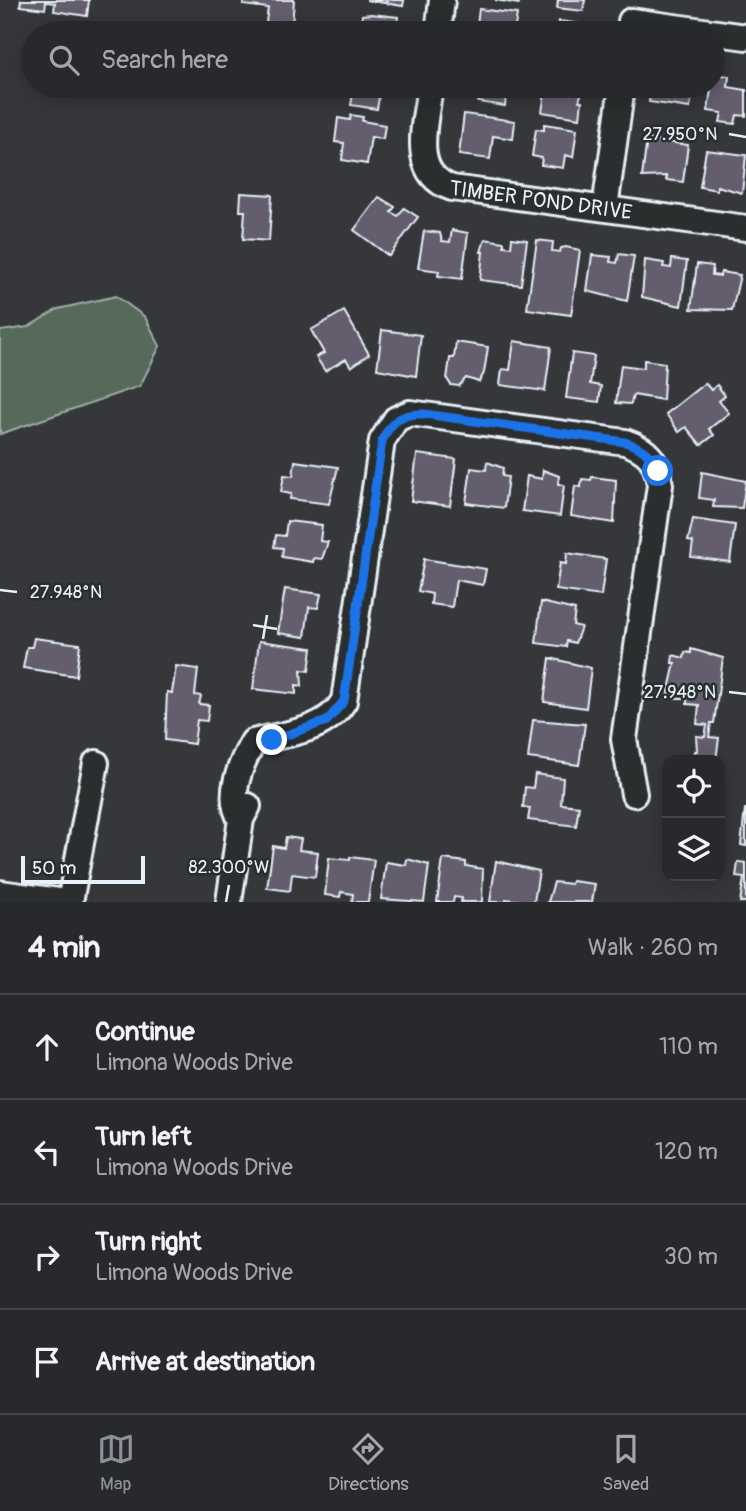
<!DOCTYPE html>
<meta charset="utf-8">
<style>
body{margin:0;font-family:Pangolin,sans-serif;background:#343538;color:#f1f3f6}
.controls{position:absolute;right:21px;bottom:21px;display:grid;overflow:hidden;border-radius:14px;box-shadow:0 4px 18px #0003}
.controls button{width:63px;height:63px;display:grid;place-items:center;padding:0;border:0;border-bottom:2px solid #444548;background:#28292c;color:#f1f3f6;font:35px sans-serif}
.scale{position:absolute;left:21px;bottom:18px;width:124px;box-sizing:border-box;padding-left:7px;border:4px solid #e8f1f8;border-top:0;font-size:19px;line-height:24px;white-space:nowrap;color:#e8f1f8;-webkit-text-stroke:5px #2a2d2e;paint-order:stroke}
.stop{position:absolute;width:21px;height:21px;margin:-16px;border:5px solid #1a73e8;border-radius:50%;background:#fff}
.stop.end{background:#1a73e8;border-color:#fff;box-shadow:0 2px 7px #0008}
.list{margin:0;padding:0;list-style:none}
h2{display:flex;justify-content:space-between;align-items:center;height:91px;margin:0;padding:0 28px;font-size:30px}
h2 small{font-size:23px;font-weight:400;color:#a5a6a9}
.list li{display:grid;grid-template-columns:46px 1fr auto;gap:21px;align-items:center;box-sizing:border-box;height:105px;padding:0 28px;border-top:2px solid #444548}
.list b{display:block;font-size:26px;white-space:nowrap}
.list p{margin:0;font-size:23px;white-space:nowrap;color:#a5a6a9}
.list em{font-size:23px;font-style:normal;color:#a5a6a9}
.icon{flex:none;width:38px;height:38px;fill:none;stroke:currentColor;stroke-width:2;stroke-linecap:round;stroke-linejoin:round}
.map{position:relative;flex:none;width:746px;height:902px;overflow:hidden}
.search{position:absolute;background:#28292c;box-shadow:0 4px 18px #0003;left:21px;right:21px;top:21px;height:77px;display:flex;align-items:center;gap:18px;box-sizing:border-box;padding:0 24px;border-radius:38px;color:#a5a6a9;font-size:26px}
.sheet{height:511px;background:#28292c}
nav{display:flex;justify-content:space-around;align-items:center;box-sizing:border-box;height:98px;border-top:2px solid #444548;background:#28292c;font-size:19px;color:#a5a6a9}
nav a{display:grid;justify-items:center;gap:4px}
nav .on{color:#8c9099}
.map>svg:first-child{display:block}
</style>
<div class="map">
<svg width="746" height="902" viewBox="0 0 746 902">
<rect width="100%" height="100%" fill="#35373b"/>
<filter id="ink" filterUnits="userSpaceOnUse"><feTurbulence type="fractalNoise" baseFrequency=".0143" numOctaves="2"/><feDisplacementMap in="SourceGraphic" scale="14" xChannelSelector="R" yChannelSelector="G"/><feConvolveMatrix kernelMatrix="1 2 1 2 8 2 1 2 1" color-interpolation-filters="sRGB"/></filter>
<g filter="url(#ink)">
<path fill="#546b58" stroke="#9eaea8" stroke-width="2" d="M116,296L145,317L160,346L140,386L0,434V331L28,327L58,309Z"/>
<g fill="#635d6e" stroke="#e8f1f8" stroke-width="2">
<path d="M21,0H89L87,16L54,11L55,3L46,2L45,9L20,6Z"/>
<path d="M244,0H294L292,25L266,22L268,8L243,5Z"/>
<path d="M366,0H404L403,6Z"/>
<path d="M495,0H519V4Z"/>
<path d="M558,0H585L583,11L557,8Z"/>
<path d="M479,9L517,14L514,33H476Z"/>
<path d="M371,14L398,17L396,33H355L360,32L362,15Z"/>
<path d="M559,21L583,24L582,33H558Z"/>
<path d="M713,74L729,76L728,87L746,90V116L737,115L735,124L720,122L722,113L708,111Z"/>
<path d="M344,86H392H381L377,109L351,105L353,94L344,93Z"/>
<path d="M481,86H517L515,97L506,96L505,106L478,102Z"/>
<path d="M546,86H584L579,101H582L580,118L542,112Z"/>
<path d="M651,86H693L690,108L649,102Z"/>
<path d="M464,114L515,121L513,139L493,136L490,159L459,155Z"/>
<path d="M351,115L363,117L362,121L385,125L383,139L371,137L367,164L342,160L344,143L335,142L338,118L350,120Z"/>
<path d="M544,124L577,129L573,157L565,155L563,168L541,165L542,158L532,156L536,129L544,130Z"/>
<path d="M647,139L688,145L683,182L666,180L667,176L642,177Z"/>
<path d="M706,150L746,155L742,193L717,186V190L700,187Z"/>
<path d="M241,193L272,195L269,241L243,239L245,211H240Z"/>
<path d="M379,197L395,207L391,212L398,216L404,208L418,217L389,256L354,230Z"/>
<path d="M452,230L468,233L462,279L438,276L439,271L418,268L424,231L440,233L442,241L450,242Z"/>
<path d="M512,238L527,240L521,285L480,280L483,252H481L485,239L504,242V246L511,247Z"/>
<path d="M537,240L553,242L552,251L560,252L561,248L566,247L580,250L571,315L527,309Z"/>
<path d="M619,254L634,256L627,301L587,291L592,255L611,257L610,262L617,263Z"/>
<path d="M672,259L687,261L681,306L642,297L645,260L664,263L663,267L671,268Z"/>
<path d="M697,264L713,266L712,275L720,276L721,272L740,275L732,310L691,309Z"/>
<path d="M344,311L369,354L351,367L346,359L325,371L316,357L324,353L311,330Z"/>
<path d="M382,330L421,335L416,376L377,369Z"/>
<path d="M514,341L551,347L545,391L500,385L502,369L510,370Z"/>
<path d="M456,342L488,347L484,373L479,382L466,378L459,386L451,385L447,379L450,358H454Z"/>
<path d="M572,353L594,356L590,384L601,386L599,402L566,398Z"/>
<path d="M644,360L665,363L663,400L633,395L631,404L616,403L621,365L644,368Z"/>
<path d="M705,383L711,390L717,385L725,396L719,401L729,413L709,429L714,435L701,445L686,427L679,432L666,414Z"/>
<path d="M417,454L456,459L450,506L411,501Z"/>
<path d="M295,461L338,467L329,504L290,499L291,494L281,492L284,475L293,476Z"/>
<path d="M487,462L503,468L502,476L508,477L504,508L466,503L471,468L486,470Z"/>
<path d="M543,470L559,476L558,484L564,485L560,516L522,511L527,476L542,479Z"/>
<path d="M702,472L746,481L742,508L713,507L714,500L699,498Z"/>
<path d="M592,477L616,480L614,523L571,516L575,486L581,487L582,479L591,480Z"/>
<path d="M693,519L735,525L730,562L691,557L693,542L688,541Z"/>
<path d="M287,521L322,525L320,541L328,542L322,559L314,558L313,562L282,557L283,548L274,547L276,535L285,536Z"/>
<path d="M567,553L606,559L601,596L556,590L560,563L566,564Z"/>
<path d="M424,559L486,569L483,585L456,580L452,607L431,604L432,594L418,591Z"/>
<path d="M285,589L321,594L318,608L309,607L305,637L278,633Z"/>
<path d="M541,602L575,610L573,625L581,627L575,643L567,641L566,647L536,643Z"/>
<path d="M34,638L80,644L76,676L23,668L27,647H32Z"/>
<path d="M259,641L312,648L309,671L301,670L302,686L296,685V694L253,689Z"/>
<path d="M691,649L723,658L714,723H711L709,737L719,738L716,760L693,759L694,751H697L696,736L705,737L707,725L697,724L699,705L687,704V698H667L675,663H672L673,655L684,658L685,652L691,653Z"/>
<path d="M550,658L591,668L586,708L544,702Z"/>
<path d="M176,666L198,669L195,695L201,696L199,704L209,705L207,721L197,720L194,744L165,740L167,692L172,693Z"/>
<path d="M533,720L585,724L579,765L528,758Z"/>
<path d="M535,774L563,778L561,804L579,806L576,826L528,820L530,808L523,807L525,787L533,788Z"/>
<path d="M745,809H746V846L741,845Z"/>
<path d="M286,837L301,839L299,850L318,852L315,877L292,874L290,891L267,888L273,846L284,848Z"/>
<path d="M350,857L374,860L368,902H352L353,894L341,892L340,897L325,895L329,858L350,860Z"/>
<path d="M407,859L429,865L424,902L381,899L386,862L406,865Z"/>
<path d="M443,859L466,862V866L483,869L482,902H461L462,898L454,897L453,902H437Z"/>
<path d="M496,861L539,871L534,902L506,899V902H490Z"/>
<path d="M738,862L746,863V902H740L744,878L736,877Z"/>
<path d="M572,881L595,884L592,902H548L554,882L571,884Z"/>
</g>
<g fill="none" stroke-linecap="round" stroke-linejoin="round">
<g stroke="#e8f1f8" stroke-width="30">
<g id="minor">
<path d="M631,21L746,37"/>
<path d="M438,33L442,0"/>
<path id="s1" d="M430,86C426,122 408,173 452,188L746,228"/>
<path d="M605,208L622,86"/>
<path d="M241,819C226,797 241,763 253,742C286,733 324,733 344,701L382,441L396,419L410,413L625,442C649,450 657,461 660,485L624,739L634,794"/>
<path d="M0,893L66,902"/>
<path d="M70,902L96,763"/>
<path d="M229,902L241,819L248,806"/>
</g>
</g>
<use href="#minor" stroke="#2a2d2e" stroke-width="24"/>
</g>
</g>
<g fill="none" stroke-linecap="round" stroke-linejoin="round" filter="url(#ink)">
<path stroke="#1a73e8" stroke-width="9" d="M272,740L327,721L344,701L382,441C391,421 401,413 424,414L625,442C643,448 651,454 658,471"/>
</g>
<path fill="none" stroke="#e8f1f8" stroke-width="2.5" d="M729,134L746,137M0,590L17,592M253,625L277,629M263,639L267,615M729,692L746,694M226,902L229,885"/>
<g text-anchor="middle" stroke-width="5" stroke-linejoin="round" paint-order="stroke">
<g font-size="21" fill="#e8f1f8" stroke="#2a2d2e">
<text dy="7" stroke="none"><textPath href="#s1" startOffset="205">TIMBER POND DRIVE</textPath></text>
</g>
</g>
<g font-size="18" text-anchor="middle" fill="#e8f1f8" stroke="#2a2d2e" stroke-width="5" stroke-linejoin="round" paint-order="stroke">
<text x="680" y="140">27.950°N</text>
<text x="66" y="598">27.948°N</text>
<text x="680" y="698">27.948°N</text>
<text x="229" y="873">82.300°W</text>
</g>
</svg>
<div class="controls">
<button><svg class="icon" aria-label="locate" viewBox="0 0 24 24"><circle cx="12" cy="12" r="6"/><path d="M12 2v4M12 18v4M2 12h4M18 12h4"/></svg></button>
<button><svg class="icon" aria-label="layers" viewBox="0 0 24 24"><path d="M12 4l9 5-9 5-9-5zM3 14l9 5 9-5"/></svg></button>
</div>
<div class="scale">50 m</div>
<div class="stop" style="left:658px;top:471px"></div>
<div class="stop end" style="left:272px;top:740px"></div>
<div class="search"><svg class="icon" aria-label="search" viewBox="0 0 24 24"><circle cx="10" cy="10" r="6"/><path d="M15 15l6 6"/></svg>Search here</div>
</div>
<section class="sheet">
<h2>4 min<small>Walk · 260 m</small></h2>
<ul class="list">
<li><svg class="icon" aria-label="ahead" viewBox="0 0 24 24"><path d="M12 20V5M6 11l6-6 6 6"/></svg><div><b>Continue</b><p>Limona Woods Drive</p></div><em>110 m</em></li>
<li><svg class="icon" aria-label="left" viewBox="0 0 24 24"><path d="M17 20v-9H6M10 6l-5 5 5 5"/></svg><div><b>Turn left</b><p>Limona Woods Drive</p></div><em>120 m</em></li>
<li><svg class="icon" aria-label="right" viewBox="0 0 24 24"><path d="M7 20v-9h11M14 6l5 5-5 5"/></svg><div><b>Turn right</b><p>Limona Woods Drive</p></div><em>30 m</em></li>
<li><svg class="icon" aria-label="arrive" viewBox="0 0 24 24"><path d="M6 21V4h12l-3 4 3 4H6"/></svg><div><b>Arrive at destination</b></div></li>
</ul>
</section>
<nav>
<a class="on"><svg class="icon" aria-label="map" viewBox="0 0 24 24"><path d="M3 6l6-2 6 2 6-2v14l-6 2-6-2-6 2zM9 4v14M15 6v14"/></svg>Map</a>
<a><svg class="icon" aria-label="directions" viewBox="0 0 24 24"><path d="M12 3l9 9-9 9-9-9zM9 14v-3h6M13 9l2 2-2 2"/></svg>Directions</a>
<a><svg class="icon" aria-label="saved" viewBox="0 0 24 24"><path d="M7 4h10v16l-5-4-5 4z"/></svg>Saved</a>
</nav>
